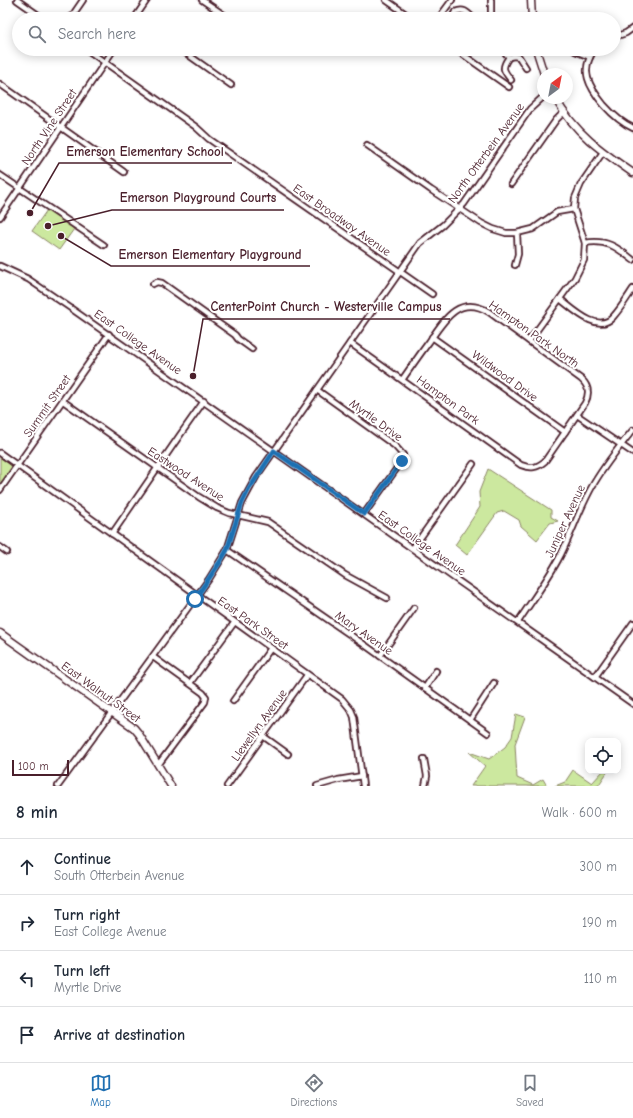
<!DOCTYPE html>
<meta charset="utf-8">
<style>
body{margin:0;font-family:"Comic Neue",sans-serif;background:#f2f2f3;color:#1f2937}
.controls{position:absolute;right:12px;bottom:12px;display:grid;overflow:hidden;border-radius:8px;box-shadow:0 2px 10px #0003}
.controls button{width:36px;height:36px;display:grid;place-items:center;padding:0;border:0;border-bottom:1px solid #e0e1e3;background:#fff;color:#1f2937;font:20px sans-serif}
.compass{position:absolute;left:537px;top:68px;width:36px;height:36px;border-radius:50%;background:#fff;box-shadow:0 2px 10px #0003;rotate:32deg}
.scale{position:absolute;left:12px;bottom:10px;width:57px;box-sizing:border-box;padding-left:4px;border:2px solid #4a1f2b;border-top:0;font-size:11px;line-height:14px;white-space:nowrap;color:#4a1f2b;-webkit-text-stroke:3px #fff;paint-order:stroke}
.stop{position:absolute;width:12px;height:12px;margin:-9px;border:3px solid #1f6fb2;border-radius:50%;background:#fff}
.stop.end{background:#1f6fb2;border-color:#fff;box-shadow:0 1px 4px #0008}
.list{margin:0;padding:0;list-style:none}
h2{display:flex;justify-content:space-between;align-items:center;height:52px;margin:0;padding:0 16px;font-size:17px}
h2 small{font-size:13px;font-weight:400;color:#747a83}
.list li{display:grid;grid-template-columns:26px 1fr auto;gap:12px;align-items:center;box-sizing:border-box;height:56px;padding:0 16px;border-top:1px solid #e0e1e3}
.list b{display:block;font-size:15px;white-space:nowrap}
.list p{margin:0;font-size:13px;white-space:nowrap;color:#747a83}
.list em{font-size:13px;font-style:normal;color:#747a83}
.icon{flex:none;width:22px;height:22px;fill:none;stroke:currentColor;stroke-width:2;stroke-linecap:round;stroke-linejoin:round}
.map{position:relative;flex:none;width:633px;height:786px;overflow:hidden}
.search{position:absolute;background:#fff;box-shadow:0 2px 10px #0003;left:12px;right:12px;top:12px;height:44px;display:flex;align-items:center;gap:10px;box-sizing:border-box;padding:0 14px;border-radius:22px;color:#747a83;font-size:15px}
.sheet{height:276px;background:#fff}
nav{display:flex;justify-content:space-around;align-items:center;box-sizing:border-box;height:56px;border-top:1px solid #e0e1e3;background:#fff;font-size:11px;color:#747a83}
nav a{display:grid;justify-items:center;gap:2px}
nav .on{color:#1f6fb2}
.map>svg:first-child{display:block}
</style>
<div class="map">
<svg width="633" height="786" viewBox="0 0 633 786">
<rect width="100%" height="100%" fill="#fff"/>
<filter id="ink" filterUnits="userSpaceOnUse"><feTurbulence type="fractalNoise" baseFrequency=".025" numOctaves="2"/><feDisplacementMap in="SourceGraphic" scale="8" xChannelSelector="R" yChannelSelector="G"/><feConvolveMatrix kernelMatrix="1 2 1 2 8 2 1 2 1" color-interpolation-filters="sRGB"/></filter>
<g filter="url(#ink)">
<g fill="#cce89f" stroke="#8b8465">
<path d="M47,210L74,229L59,250L32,231Z"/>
<path d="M0,457L11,465L12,468L0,485Z"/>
<path d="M488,469L551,510V517L558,521L550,523L537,540L521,526L519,520L504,511L497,513L467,555L455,545L480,507L479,492Z"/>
<path d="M516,714L525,717L515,744L517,778L533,785L543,779L547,786H471L485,766L469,752L489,759L505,747L512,737Z"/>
<path d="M573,770L592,783L603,771H608L598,786H555L565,782Z"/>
</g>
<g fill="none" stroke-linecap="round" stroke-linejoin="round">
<g stroke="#4a1f2b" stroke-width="8">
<g id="minor">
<path d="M17,0L44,19"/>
<path d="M202,0L230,19"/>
<path d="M386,0L413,19"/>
<path d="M491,0V19"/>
<path d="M70,19L83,0"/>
<path d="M134,19L147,0"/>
<path d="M438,19L452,0"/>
<path d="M451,19L455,12C464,8 467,12 474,19"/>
<path d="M482,19L491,17"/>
<path d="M614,37L626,33L633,28"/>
<path d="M86,49L196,127L209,139L432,294"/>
<path d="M180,49L231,85"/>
<path d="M455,49L509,87"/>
<path d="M502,49L509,57L514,56L519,57L526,68"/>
<path d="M595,49C579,70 589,87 604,105C612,114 622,123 633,128"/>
<path d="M575,51L590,57"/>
<path d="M463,54L477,49"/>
<path d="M509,57C501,68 503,70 511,80"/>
<path d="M0,84L124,172"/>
<path d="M367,145L431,190L481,223L493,229L506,233H517L533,229L557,212L574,209"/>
<path d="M0,175L104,245"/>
<path d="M511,184L556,120L564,112"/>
<path d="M0,217L114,49"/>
<path d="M585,243C606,239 617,247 633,260"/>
<path d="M515,265L518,254L517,233"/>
<path d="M0,266L28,279L69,307L633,704"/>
<path d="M153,284L157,282L162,283L235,335L238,339L252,349"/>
<path d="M560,299C573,309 598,334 613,317C621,308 627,298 633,289"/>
<path d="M432,337L565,432"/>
<path d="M529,341L575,278L584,260L585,243L574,209L575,198L581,184L603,152"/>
<path d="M350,343L521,465C531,469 537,468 545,461L585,403C590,393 589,386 581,379L489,312C459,294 444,320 429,342C420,354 411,367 402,380"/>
<path d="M317,390L395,446L403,455L402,461L364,514"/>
<path d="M63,401L199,497L217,508L229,513L268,522L345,575L387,598"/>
<path d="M577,415L633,453"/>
<path d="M0,453L342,699L351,710L354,717L363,786"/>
<path d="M0,490L109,334"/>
<path d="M112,534L180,435L204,401"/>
<path d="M0,547L7,552"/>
<path d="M413,548L473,464"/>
<path d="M227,550L362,643L488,733"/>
<path d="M518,622C531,602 546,582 558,560C571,536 579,509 593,485C604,466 619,447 633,430"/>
<path d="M380,656L414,608"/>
<path d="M153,657L203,693L206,697L205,702L158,765"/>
<path d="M595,677L633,623"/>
<path d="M190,683L234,623"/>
<path d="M425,688L436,671"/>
<path d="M233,701L271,648"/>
<path d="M470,720L494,683"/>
<path d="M263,736L288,754"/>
<path d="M424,759L427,776L425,786"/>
<path d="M58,786L209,579L227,550L242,503L256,477L413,253L420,243L443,225L464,204L530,109L543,97"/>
<path d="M227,786L307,675"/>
<path d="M317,786L338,780L362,776"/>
</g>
</g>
<g stroke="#4a1f2b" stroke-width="9">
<g id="major">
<path d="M531,0L532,19"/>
<path d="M536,49L544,74"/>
<path d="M555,98C575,133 601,151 633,173"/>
<path d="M0,633L134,728L139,734L171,786"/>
</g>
</g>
<use href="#minor" stroke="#fff" stroke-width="4.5"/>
<use href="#major" stroke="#fff" stroke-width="6"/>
</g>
</g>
<g fill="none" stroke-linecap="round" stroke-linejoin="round" filter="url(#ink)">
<path stroke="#1f6fb2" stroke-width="5" d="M195,599L220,562L227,550L242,503L249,489L274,451L364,514L402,461"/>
</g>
<g text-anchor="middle" stroke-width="4" stroke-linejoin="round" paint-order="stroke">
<g font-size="12" fill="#4a1f2b" stroke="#fff">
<text transform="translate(49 127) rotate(-56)" y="4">North Vine Street</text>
<text transform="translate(486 153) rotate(-54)" y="4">North Otterbein Avenue</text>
<text transform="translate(342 220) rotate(35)" y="4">East Broadway Avenue</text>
<text transform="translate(534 334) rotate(35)" y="4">Hampton Park North</text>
<text transform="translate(138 342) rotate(35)" y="4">East College Avenue</text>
<text transform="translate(505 376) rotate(36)" y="4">Wildwood Drive</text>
<text transform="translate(448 400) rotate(36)" y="4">Hampton Park</text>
<text transform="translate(47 406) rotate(-55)" y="4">Summit Street</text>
<text transform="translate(376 420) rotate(36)" y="4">Myrtle Drive</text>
<text transform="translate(186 474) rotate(33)" y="4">Eastwood Avenue</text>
<text transform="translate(565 521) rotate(-65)" y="4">Juniper Avenue</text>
<text transform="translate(422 543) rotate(35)" y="4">East College Avenue</text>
<text transform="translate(253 623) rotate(35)" y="4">East Park Street</text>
<text transform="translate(364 633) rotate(35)" y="4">Mary Avenue</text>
<text transform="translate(101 692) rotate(36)" y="4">East Walnut Street</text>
<text transform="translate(259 725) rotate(-54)" y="4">Llewellyn Avenue</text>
</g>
</g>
<path fill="none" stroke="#4a1f2b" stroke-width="1.5" d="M30 213L59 163H232M48 226L112 210H284M61 236L111 266H310M193 376L203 319H450"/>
<g fill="#4a1f2b" stroke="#fff" stroke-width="1.5">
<circle cx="30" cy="213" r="4"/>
<circle cx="48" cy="226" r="4"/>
<circle cx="61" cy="236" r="4"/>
<circle cx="193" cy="376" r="4"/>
</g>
<g font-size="13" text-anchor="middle" font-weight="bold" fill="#4a1f2b" stroke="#fff" stroke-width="4" stroke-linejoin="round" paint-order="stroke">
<text x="145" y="156">Emerson Elementary School</text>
<text x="198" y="202">Emerson Playground Courts</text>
<text x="210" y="259">Emerson Elementary Playground</text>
<text x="326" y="311">CenterPoint Church - Westerville Campus</text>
</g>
</svg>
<div class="controls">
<button><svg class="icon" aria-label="locate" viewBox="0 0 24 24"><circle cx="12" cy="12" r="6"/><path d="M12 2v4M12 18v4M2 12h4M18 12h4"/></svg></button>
</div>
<svg class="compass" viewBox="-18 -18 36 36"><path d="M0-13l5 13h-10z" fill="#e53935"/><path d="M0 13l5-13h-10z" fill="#747a83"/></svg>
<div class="scale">100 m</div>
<div class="stop" style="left:195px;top:599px"></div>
<div class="stop end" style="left:402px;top:461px"></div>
<div class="search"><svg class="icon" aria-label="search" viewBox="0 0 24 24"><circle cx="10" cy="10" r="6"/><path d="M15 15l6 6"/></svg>Search here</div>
</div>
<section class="sheet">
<h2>8 min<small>Walk · 600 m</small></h2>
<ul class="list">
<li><svg class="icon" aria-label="ahead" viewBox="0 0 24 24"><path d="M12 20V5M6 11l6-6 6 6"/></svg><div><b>Continue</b><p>South Otterbein Avenue</p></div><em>300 m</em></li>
<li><svg class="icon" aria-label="right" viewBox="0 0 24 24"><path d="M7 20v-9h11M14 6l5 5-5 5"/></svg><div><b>Turn right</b><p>East College Avenue</p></div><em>190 m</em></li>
<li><svg class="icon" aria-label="left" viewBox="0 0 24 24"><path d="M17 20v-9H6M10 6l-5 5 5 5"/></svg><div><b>Turn left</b><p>Myrtle Drive</p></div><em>110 m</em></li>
<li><svg class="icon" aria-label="arrive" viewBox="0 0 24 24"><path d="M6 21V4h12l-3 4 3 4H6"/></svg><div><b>Arrive at destination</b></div></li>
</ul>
</section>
<nav>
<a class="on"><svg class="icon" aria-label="map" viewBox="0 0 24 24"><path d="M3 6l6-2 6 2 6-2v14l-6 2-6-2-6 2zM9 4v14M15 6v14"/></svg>Map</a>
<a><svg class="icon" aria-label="directions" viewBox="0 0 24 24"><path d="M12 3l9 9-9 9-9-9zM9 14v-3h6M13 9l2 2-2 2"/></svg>Directions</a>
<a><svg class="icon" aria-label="saved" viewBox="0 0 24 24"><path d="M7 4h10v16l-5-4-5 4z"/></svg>Saved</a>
</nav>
